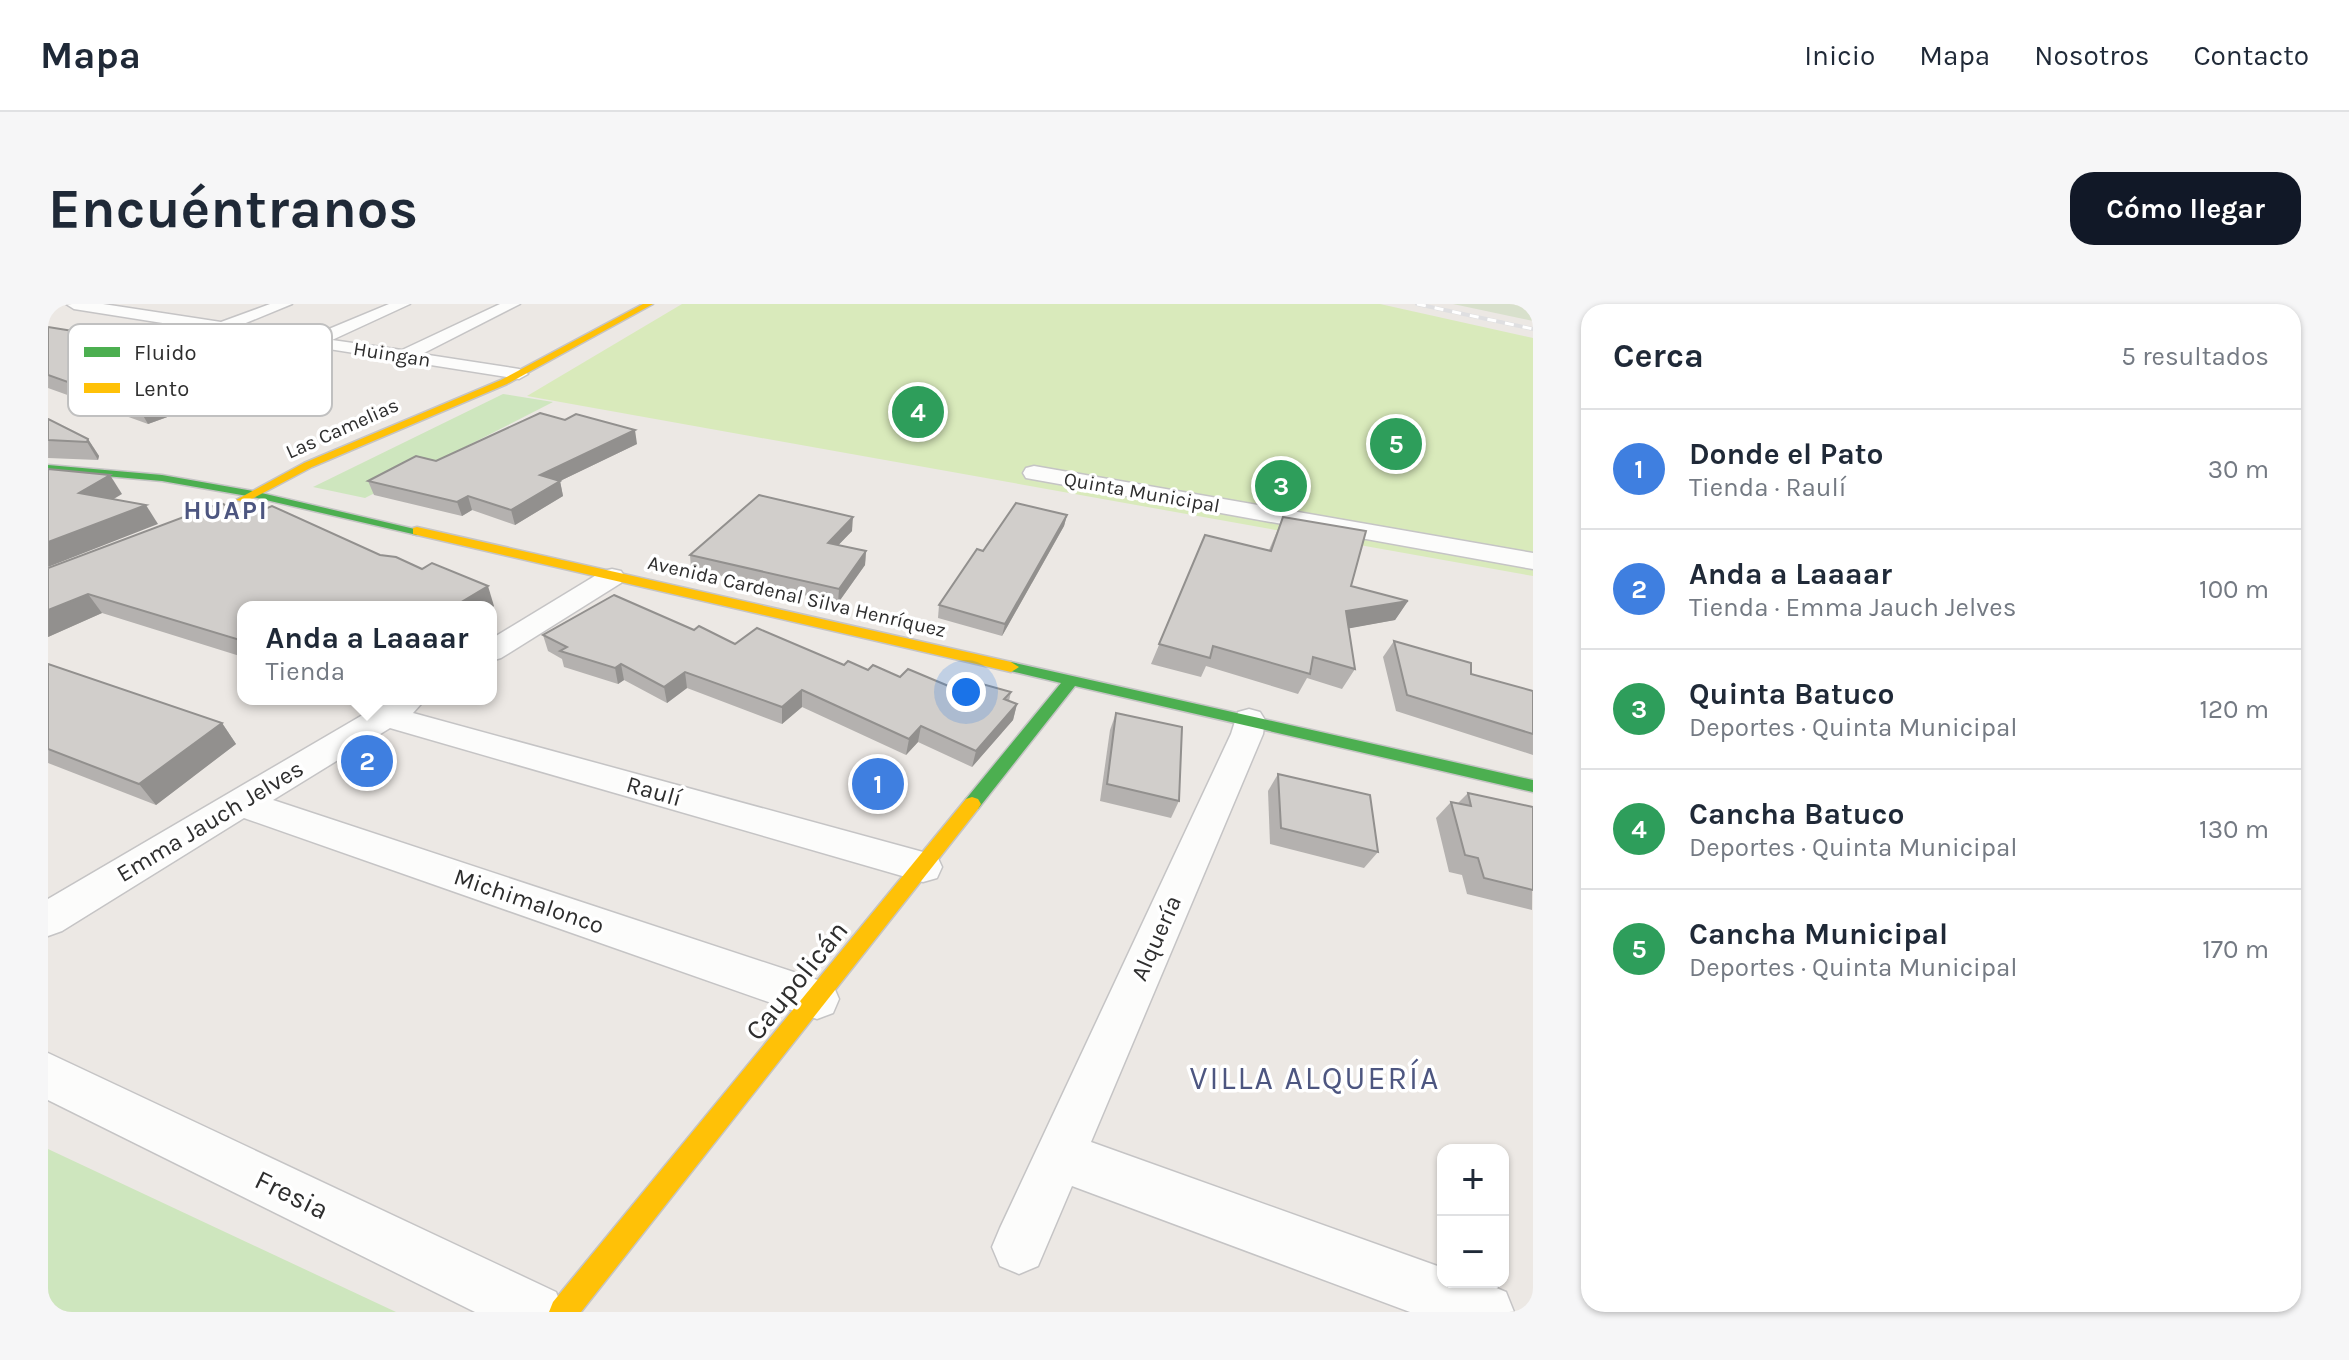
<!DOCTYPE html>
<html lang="es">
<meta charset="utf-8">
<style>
body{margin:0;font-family:Karla,sans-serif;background:#f6f6f7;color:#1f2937}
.controls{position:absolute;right:24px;bottom:24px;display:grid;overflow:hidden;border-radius:16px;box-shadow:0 2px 6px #0004}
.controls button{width:72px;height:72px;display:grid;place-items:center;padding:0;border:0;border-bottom:2px solid #e0e1e3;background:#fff;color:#1f2937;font:40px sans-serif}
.you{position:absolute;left:918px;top:388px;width:28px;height:28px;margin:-20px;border:6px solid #fff;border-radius:50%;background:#1a73e8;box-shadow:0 0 0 12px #1a73e833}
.badge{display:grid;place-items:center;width:52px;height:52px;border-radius:50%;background:#111827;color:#fff;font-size:26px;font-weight:700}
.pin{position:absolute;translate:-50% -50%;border:4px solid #fff;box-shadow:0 2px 8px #0006}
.popup{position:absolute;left:189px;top:297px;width:260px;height:104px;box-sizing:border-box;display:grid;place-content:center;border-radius:16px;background:#fff;filter:drop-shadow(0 2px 6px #0005);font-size:26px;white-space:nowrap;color:#747a83}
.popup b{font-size:30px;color:#1f2937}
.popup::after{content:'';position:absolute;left:50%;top:100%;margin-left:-16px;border:16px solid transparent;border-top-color:#fff}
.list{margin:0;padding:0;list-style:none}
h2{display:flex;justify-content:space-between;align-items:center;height:104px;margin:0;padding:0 32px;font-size:34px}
h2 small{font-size:26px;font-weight:400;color:#747a83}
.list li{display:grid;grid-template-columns:52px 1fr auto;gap:24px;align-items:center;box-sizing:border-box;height:120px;padding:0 32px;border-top:2px solid #e0e1e3}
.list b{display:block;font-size:30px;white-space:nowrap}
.list p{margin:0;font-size:26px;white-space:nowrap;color:#747a83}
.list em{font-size:26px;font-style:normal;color:#747a83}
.map{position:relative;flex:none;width:1485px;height:1008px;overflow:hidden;border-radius:24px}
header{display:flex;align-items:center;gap:48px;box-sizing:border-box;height:112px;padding:0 40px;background:#fff;border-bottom:2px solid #e0e1e3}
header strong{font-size:38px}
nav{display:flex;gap:44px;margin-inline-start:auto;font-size:28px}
.intro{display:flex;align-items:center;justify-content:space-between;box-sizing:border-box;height:192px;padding:0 48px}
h1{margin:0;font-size:56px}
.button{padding:20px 36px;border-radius:24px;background:#111827;color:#fff;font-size:28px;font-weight:700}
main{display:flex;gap:48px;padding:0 48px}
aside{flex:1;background:#fff;border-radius:24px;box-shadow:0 2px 6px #0004}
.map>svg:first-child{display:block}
</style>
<header>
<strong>Mapa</strong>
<nav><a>Inicio</a><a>Mapa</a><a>Nosotros</a><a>Contacto</a></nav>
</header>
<div class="intro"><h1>Encuéntranos</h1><a class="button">Cómo llegar</a></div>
<main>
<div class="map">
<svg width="1485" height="1008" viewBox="0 0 1485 1008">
<rect width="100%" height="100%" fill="#ece8e4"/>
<g fill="#cee6be">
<path d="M455,90L505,98L317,194L265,183Z"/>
<path d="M0,845L348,1008H0Z"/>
</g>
<path fill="#d8e0cc" d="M1405,0H1485V17Z"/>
<path fill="#d9eabb" d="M634,0H1332L1485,34V272L479,92Z"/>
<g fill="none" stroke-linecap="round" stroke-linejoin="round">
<g stroke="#c5c4c5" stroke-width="3">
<g id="street">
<path d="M18,0H55L173,18L222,0H244L193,21L264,32L341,0H362L284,36L354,46L452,0H472L374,50L471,65L480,70L471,75L26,5Z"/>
<path d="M986,162L1485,249V265L978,174L975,169L978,164Z"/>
<path d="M564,265L573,267L577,273L573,279L453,354L443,357V335L555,267Z"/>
<path d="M342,395H370L373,400L365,409L875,548L889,552L894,563L889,574L875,578L342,424L225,496L785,681L791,695L785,709L769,715L196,514L14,627L0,632V595Z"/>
<path d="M1201,405L1212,408L1217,416L1215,430L1043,838L1395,964V978H1434L1458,988L1466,1008H1362L1024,882L990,962L971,970L952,962L944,943L952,924L1183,430L1190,408Z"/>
<path d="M0,749L508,988L516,1008H427L0,796Z"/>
</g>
</g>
<g stroke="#c5c4c5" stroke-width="3">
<g id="fast">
<path d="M0,161L114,171L205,187L375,227L369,231L205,193L114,177L0,167Z"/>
<path d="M963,358L1485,476V488L1027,382L930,505H918L915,500L918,495L1013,379L958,366V360Z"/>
</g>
</g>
<g stroke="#c5c4c5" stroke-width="3">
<g id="slow">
<path d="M595,0H605L459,80L264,163L198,198L188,196L256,159L453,76Z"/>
<path d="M369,223L963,358L971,363L963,368L365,230V224Z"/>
<path d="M924,493L930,495L933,500L930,505L533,1008H501L505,998L918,495Z"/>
</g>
</g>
<use href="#street" fill="#fcfcfb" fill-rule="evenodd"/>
<use href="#fast" fill="#4caf50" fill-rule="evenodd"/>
<use href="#slow" fill="#ffc107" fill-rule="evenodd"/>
<g stroke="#dfdfe1" stroke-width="4">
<path id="rail" d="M1369,0L1485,25"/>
</g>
<use href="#rail" stroke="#fff" stroke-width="3" stroke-dasharray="9" stroke-linecap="butt"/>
</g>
<g fill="#b4b1af">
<path d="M0,23L224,71L181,86L183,90L100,120L0,84Z"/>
<path d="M0,115L40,135L51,152L50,156L0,154Z"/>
<path d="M589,140L512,177L515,192L467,221L424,206L414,212L326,191L320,177L388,157Z"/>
<path d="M1019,211L1016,222L954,332L890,314L891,301Z"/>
<path d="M200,212L446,302L443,304L195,303V353L54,309L0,333V264Z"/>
<path d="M1235,213L1303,282L1360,297L1347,316L1301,324L1307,365L1294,385L1259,374L1250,390L1158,362L1153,373L1103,360L1157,231L1221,246Z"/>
<path d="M804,227L790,241L818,247L817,261L790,299L643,265L642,251Z"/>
<path d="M646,326L687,340L820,366L910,386L963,388L961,397L969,400L965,416L924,463L870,438L858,451L754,403L734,420L639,384L619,399L576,376L570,380L516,363L514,355L500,347L495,331Z"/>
<path d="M1346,337L1423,370L1485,387V451L1348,407L1335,353Z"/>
<path d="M0,360L174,419L188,440L108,501L0,459Z"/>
<path d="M1068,409L1131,497L1123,514L1052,497L1062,426Z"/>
<path d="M1230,470L1330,548L1316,564L1222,540L1220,487Z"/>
<path d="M1420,489L1485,503L1484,606L1419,590L1414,571L1401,568L1388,514L1403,498L1410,499Z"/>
</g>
<g fill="#92908e">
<path d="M217,55L224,71L181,86L183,90L100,120L90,103L168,72Z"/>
<path d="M587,126L589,140L512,177L515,192L467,221L463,206L492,171Z"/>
<path d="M40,135L51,152L50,156L39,138Z"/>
<path d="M62,171L74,190L44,208L31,189Z"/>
<path d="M420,192L424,206L414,212L409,198Z"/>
<path d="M98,201L110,220L0,263V238Z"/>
<path d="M1019,211L1016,222L954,332L957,320Z"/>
<path d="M805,213L804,227L779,253L780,239Z"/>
<path d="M818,247L817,261L790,299L791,285Z"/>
<path d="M440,282L446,302L443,304L405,303Z"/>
<path d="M40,290L54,309L0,333V306Z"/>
<path d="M1360,297L1347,316L1287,327L1298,307Z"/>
<path d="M573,360L576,376L570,380L567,364Z"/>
<path d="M637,368L639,384L619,399L616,383Z"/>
<path d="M754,386V403L734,420V403Z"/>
<path d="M969,400L965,416L924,463L928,447Z"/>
<path d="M174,419L188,440L108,501L91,480Z"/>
<path d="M873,422L870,438L858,451L861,435Z"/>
</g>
<g fill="#d1cecb" stroke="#92908e" stroke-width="2">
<path d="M0,23L62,33L74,29L217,55L168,72L175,74L90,103L0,71Z"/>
<path d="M492,109L517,116L528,110L587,126L492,171L512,177L463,206L420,192L409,198L320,177L368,152L388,157Z"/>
<path d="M0,115L40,135L39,138L0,136Z"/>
<path d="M0,165L62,171L31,189L98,201L0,238Z"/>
<path d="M711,191L805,213L780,239L818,247L791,285L642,251Z"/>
<path d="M173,199L200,212L224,202L332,251L348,253L374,265L384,259L440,282L405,303H195V337L40,290L0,306V264Z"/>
<path d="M968,199L1019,211L957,320L891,301L929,245L935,247Z"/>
<path d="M1235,213L1318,227L1303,282L1360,297L1298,307L1307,365L1265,353L1262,370L1165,342L1162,354L1111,340L1157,231L1223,247Z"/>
<path d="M566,291L646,326L651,322L687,340L709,324L796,361L800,357L820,366L825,361L852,373L860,365L910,386L920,376L963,388L956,395L969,400L928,447L873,422L861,435L754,386L734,403L637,368L616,383L573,360L567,364L512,347L519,343L495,331Z"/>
<path d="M1346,337L1423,359V370L1485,387V430L1359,391Z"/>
<path d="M0,360L174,419L91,480L0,445Z"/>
<path d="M1068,409L1134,423L1131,497L1059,480Z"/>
<path d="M1230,470L1322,491L1330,548L1233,524Z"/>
<path d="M1420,489L1485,503V586L1436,574L1430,554L1417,551L1403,498L1423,502Z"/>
</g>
<g text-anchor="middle" stroke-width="7" stroke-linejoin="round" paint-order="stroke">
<g font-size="20" fill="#2e2e2e" stroke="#fff">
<text transform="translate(344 50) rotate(9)" y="7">Huingan</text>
<text transform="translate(294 124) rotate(-24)" y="7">Las Camelias</text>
<text transform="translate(1094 188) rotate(10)" y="7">Quinta Municipal</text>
<text transform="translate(749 292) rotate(13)" y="7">Avenida Cardenal Silva Henríquez</text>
</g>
<g font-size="24" fill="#2e2e2e" stroke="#fff">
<text transform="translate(606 487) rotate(16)" y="8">Raulí</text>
<text transform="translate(162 517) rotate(-31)" y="8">Emma Jauch Jelves</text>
<text transform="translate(481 597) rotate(19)" y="8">Michimalonco</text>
<text transform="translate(1108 634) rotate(-66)" y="8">Alquería</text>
</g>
<g font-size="26" font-weight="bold" letter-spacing="2" fill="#4d5680" stroke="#fff">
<text x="178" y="215">HUAPI</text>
</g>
<g font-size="28" fill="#2e2e2e" stroke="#fff">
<text transform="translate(748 676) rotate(-51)" y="10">Caupolicán</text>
<text transform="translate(244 890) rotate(26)" y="10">Fresia</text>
</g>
<g font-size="32" letter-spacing="2" fill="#4d5680" stroke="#fff">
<text x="1267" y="785">VILLA ALQUERÍA</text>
</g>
</g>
<rect x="20" y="20" width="264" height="92" rx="12" fill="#fff" stroke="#c0c0c0" stroke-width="2"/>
<rect x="36" y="43" width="36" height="10" fill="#4caf50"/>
<rect x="36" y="79" width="36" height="10" fill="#ffc107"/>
<g font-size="22" fill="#2e2e2e">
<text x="86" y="56">Fluido</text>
<text x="86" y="92">Lento</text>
</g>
</svg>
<div class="controls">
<button>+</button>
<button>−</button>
</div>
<div class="you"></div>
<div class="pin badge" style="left:830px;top:480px;background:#3f7fe0">1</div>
<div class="pin badge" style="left:319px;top:457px;background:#3f7fe0">2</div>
<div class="popup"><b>Anda a Laaaar</b>Tienda</div>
<div class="pin badge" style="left:1233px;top:182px;background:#2e9e5b">3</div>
<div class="pin badge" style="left:870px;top:108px;background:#2e9e5b">4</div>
<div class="pin badge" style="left:1348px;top:140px;background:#2e9e5b">5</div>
</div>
<aside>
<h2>Cerca<small>5 resultados</small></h2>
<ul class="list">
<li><span class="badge" style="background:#3f7fe0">1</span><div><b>Donde el Pato</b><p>Tienda · Raulí</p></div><em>30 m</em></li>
<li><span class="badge" style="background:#3f7fe0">2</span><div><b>Anda a Laaaar</b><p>Tienda · Emma Jauch Jelves</p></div><em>100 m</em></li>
<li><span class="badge" style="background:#2e9e5b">3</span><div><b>Quinta Batuco</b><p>Deportes · Quinta Municipal</p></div><em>120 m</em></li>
<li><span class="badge" style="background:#2e9e5b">4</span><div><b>Cancha Batuco</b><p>Deportes · Quinta Municipal</p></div><em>130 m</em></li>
<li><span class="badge" style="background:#2e9e5b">5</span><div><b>Cancha Municipal</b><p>Deportes · Quinta Municipal</p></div><em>170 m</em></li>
</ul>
</aside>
</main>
